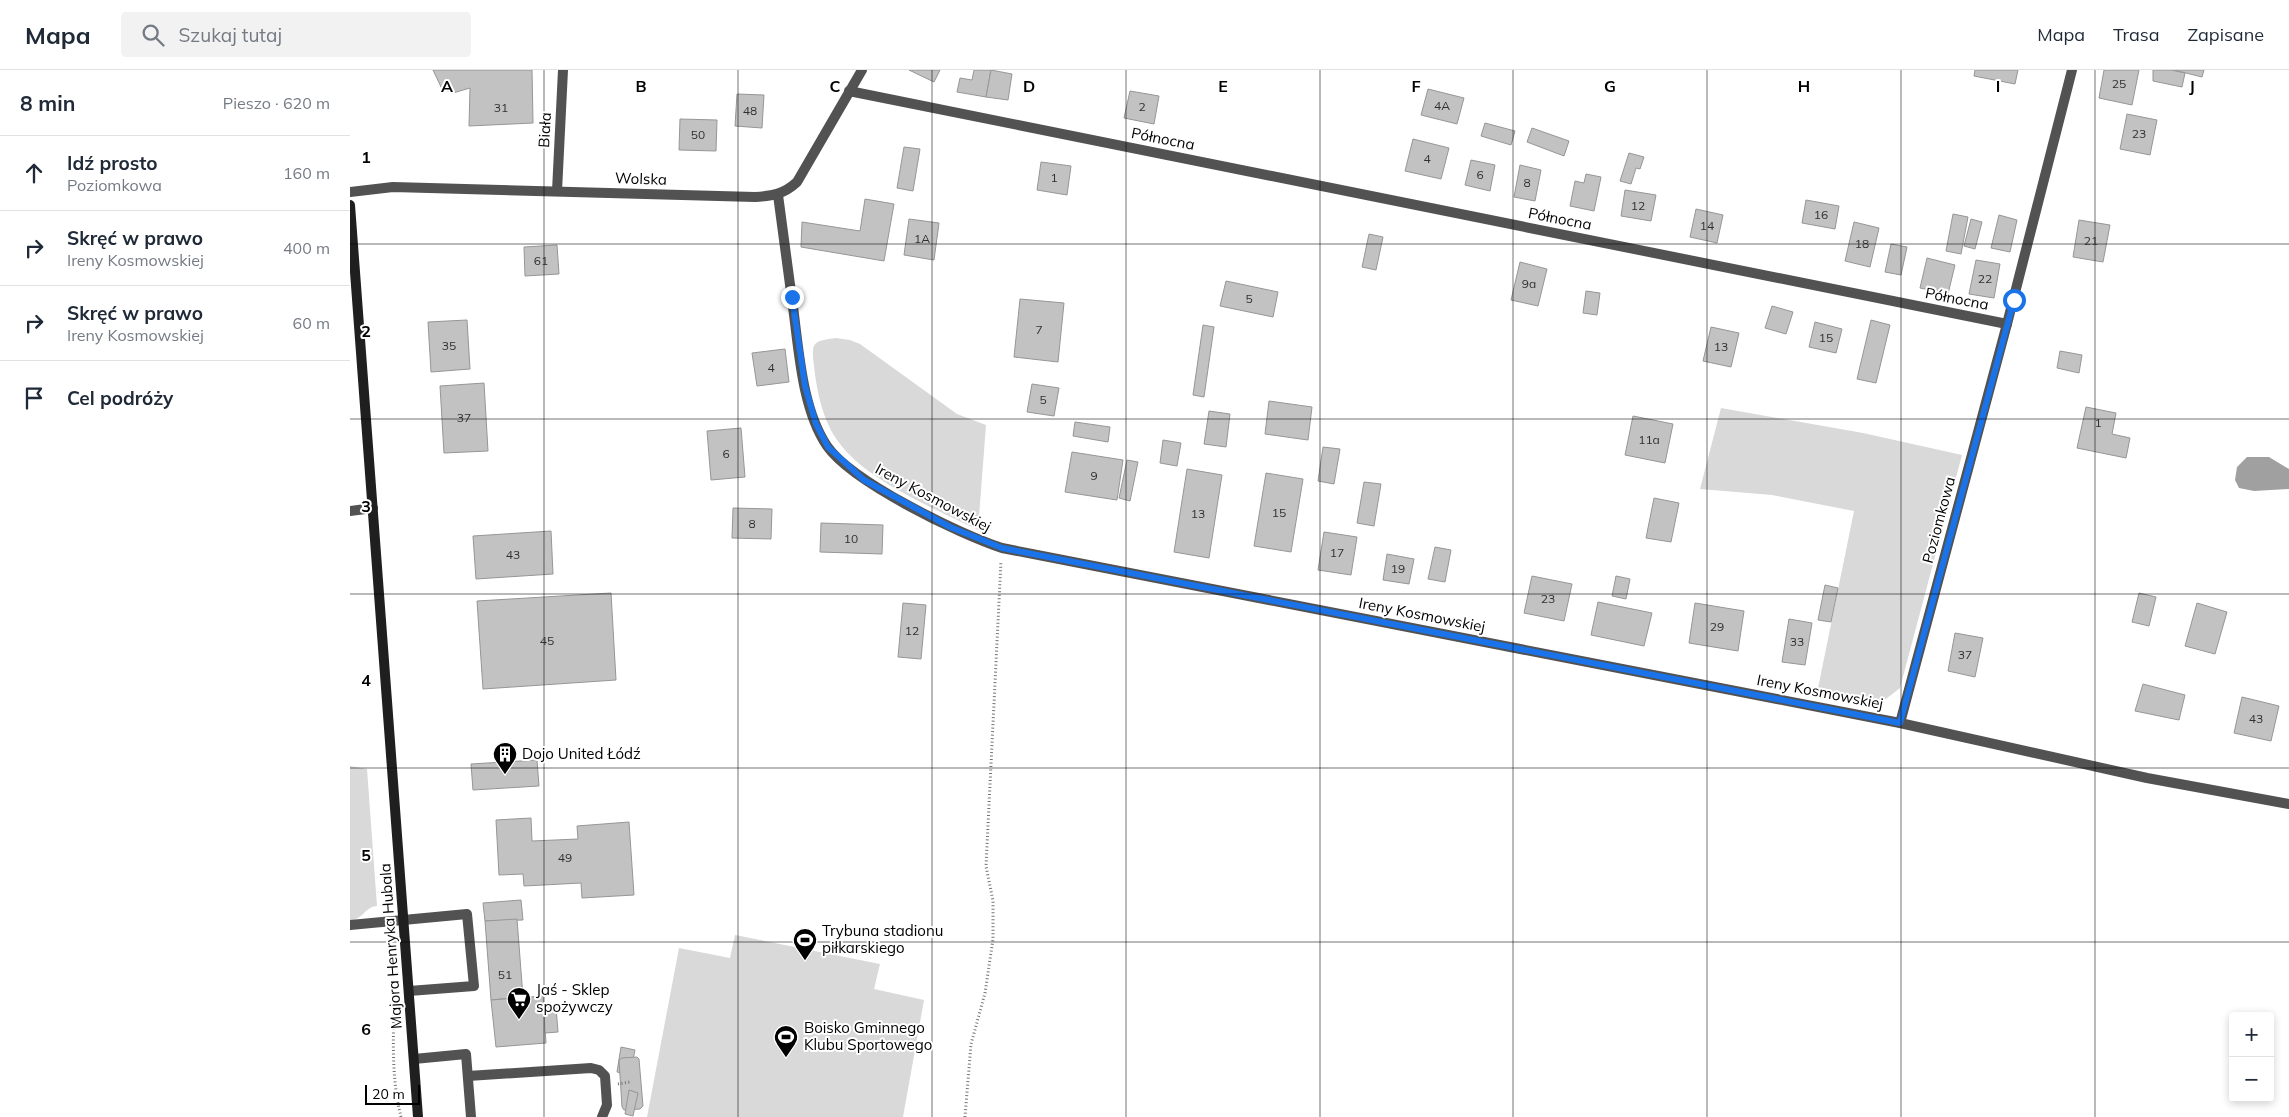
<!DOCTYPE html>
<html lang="pl">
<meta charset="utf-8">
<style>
body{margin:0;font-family:Mulish,sans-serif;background:#f2f2f3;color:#1f2937}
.controls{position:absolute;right:15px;bottom:15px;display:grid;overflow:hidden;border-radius:5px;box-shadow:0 2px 8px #0003}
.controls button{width:45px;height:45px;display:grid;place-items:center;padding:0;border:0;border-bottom:1px solid #e0e1e3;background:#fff;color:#1f2937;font:25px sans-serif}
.scale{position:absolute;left:15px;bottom:12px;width:55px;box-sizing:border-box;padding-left:5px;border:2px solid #000;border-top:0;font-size:14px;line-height:18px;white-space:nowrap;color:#000;-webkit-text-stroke:4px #fff;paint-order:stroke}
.stop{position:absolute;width:15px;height:15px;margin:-11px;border:4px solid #1a73e8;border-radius:50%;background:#fff}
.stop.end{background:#1a73e8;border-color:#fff;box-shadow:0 1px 5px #0008}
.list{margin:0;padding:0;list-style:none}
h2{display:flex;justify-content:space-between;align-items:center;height:65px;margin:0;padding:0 20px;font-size:21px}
h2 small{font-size:16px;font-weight:400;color:#747a83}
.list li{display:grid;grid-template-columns:32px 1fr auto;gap:15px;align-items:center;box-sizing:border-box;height:75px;padding:0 20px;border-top:1px solid #e0e1e3}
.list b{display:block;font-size:19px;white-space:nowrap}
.list p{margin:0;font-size:16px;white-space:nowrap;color:#747a83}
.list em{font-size:16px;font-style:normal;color:#747a83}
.icon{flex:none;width:28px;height:28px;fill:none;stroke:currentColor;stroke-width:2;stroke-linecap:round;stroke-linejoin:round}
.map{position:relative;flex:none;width:1939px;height:1047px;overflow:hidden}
header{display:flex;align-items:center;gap:30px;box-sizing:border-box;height:70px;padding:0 25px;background:#fff;border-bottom:1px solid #e0e1e3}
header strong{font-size:24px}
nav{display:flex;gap:28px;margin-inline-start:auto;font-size:18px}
.search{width:350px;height:45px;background:#f2f2f3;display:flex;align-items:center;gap:12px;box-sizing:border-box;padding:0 18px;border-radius:5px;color:#747a83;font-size:19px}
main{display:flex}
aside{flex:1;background:#fff}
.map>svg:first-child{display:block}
</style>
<header>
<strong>Mapa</strong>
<div class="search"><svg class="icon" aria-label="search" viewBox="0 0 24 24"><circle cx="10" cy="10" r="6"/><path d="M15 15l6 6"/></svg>Szukaj tutaj</div>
<nav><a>Mapa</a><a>Trasa</a><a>Zapisane</a></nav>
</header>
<main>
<aside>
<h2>8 min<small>Pieszo · 620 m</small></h2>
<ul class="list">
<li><svg class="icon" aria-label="ahead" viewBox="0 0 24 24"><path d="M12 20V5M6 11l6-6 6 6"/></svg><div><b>Idź prosto</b><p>Poziomkowa</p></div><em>160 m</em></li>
<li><svg class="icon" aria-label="right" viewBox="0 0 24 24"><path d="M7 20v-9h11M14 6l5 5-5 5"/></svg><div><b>Skręć w prawo</b><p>Ireny Kosmowskiej</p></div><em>400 m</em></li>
<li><svg class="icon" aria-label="right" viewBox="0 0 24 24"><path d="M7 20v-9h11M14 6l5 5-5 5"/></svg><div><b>Skręć w prawo</b><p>Ireny Kosmowskiej</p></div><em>60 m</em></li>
<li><svg class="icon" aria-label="arrive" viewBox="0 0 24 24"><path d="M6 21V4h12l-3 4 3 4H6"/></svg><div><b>Cel podróży</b></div></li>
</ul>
</aside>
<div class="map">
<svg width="1939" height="1047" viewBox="0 0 1939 1047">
<rect width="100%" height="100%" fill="#fff"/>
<g fill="#d9d9d9">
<path d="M486,268L500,270L510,274L607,344L636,355L628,460C586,439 519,412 490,374C473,352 467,323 464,296C461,272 463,271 486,268Z"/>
<path d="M1371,338L1513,363L1612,385L1550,618L1532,632L1467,623L1504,441L1422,425L1350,419Z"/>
<path d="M0,696L17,699L27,836C15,837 13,849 0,851Z"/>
<path d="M385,865L530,894L524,919L574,930L553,1047H297L329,878L380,888Z"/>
</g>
<path fill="#a0a0a0" d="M1897,387H1919L1939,399V419L1904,421L1889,418L1885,410L1887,397Z"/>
<g fill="#c2c2c2" stroke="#969696">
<path d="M83,0H182L183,53L119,56L120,18L103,23L92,19Z"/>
<path d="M559,0H590L584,12Z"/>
<path d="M624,0H641L636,27L607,22L610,8L622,10Z"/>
<path d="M641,0L662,4L658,30L636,27Z"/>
<path d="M1625,0H1668L1665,14L1624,6Z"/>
<path d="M1754,0H1789L1782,35L1749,28Z"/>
<path d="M1803,0H1821L1835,3L1832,17L1803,11Z"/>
<path d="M1824,0H1854L1852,7Z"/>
<path d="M1078,19L1114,28L1107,54L1071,45Z"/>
<path d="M780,21L809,26L804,54L774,48Z"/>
<path d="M387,24L414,25L412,58L385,56Z"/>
<path d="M1777,44L1807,50L1800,85L1770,79Z"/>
<path d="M330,49L367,50L366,81L329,80Z"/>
<path d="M1135,53L1165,61L1161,75L1131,66Z"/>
<path d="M1182,58L1219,71L1214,86L1177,72Z"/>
<path d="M1063,69L1099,78L1091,109L1055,101Z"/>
<path d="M554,77L570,79L563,121L547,118Z"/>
<path d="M1279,83L1294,87L1290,99L1286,98L1281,114L1270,111Z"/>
<path d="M1121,90L1145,95L1140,121L1115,115Z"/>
<path d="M691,92L721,96L717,125L687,120Z"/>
<path d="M1170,95L1191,100L1185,131L1164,127Z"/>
<path d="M1236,104L1251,107L1244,141L1220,136L1225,111L1234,113Z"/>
<path d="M1275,120L1306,125L1301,151L1271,146Z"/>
<path d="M515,129L544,134L534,191L451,177L452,152L510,161Z"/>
<path d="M1456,130L1489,136L1485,159L1452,153Z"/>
<path d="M1346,139L1373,145L1367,173L1340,167Z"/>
<path d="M1603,144L1618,147L1611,184L1596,181Z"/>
<path d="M1649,145L1667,150L1660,182L1641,178Z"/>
<path d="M559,149L589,153L584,190L554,185Z"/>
<path d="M1621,149L1632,152L1625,179L1614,176Z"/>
<path d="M1729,150L1760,155L1753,192L1723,187Z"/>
<path d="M1504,152L1529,158L1520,197L1495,191Z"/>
<path d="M1019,164L1033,167L1026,200L1012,197Z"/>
<path d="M1541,174L1557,177L1551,205L1535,202Z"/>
<path d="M207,175L209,204L175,206L174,177Z"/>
<path d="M1577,188L1605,195L1598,224L1570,218Z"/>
<path d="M1626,190L1650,194L1644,228L1619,224Z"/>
<path d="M1170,192L1197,199L1188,236L1161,230Z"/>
<path d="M876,211L928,222L923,247L870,236Z"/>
<path d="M1236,221L1250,223L1247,245L1233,243Z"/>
<path d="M670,229L714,233L708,292L664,287Z"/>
<path d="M1422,236L1443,242L1436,264L1415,258Z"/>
<path d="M117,250L120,299L81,302L78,252Z"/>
<path d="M1521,250L1540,255L1526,313L1507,309Z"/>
<path d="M1465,252L1492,259L1486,283L1459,277Z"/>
<path d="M853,255L864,257L854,327L843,325Z"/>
<path d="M1361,257L1389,263L1381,297L1353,291Z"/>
<path d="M435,279L439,312L407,316L402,283Z"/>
<path d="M1710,281L1732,285L1729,303L1707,298Z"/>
<path d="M134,313L138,381L94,383L90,316Z"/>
<path d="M682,314L709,318L704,346L677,342Z"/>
<path d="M919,331L962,337L958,370L915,364Z"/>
<path d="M1736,337L1766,343L1762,364L1780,368L1776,388L1727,378Z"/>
<path d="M859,341L880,344L876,377L854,374Z"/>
<path d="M1283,346L1323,354L1315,393L1275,385Z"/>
<path d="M725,352L760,357L758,372L723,366Z"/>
<path d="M391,358L395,407L361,410L357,361Z"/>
<path d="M813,370L831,373L827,396L810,393Z"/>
<path d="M973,377L990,379L984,414L968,411Z"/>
<path d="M722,382L773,390L767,430L715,422Z"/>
<path d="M777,390L788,392L780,431L769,428Z"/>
<path d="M837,399L872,405L859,488L824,482Z"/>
<path d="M916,403L953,409L941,482L904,476Z"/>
<path d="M1014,412L1031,414L1024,456L1007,453Z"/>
<path d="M1304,428L1329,433L1321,472L1296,468Z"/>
<path d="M383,438L422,439L421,469L382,468Z"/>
<path d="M471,453L533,455L532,484L470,482Z"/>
<path d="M201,461L203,504L126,509L123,466Z"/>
<path d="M974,462L1007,467L1001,505L968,500Z"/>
<path d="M1085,477L1101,480L1095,512L1078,509Z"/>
<path d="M1037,484L1064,489L1059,514L1033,510Z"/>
<path d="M1182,506L1222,514L1214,551L1174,543Z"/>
<path d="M1266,506L1280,509L1276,529L1262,526Z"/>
<path d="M1475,515L1488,518L1481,552L1468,550Z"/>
<path d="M261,523L266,610L133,619L127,531Z"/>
<path d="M1789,523L1806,527L1799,556L1782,552Z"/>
<path d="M1248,532L1302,543L1294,576L1241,565Z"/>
<path d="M553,533L576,535L571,589L548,587Z"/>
<path d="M1345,533L1394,541L1388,581L1339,573Z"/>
<path d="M1847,533L1877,542L1865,584L1835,576Z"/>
<path d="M1439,549L1462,553L1455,595L1432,592Z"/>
<path d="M1605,563L1633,568L1625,607L1598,601Z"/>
<path d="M1793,614L1835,625L1829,650L1785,641Z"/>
<path d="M1892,627L1929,636L1921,671L1884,663Z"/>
<path d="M187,690L189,716L123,720L121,694Z"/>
<path d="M181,748L182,771L228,769L227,756L279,752L284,825L232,828L231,813L174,816L173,804L149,805L146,750Z"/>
<path d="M171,830L173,850L135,851L133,833Z"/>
<path d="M167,849L173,927L141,930L135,851Z"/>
<path d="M193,926L196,973L146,977L141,930Z"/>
<path d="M206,937L208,962L195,963L194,938Z"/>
<path d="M271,977L285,980L280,1005L267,1002Z"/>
<path d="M287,987L289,989L293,1036L290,1039L274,1040L272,1037L269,990L272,988Z"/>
<path d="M279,1020L288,1023L283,1046L275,1044Z"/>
</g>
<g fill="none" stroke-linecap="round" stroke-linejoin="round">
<g stroke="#747474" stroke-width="3" stroke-dasharray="1 2.5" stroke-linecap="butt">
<path d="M44,938C43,974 42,1012 51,1047"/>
<path d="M268,1014L280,1012"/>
<path d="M615,1047L621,974L635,923L643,869V831L636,796L651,491"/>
</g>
<g stroke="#525252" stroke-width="10">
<path d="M0,855L117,844L124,916L59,921"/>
<path d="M64,989L116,984L121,1047"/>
<path d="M118,1006L241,998L249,1000L255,1006L257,1035L252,1047"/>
</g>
<g stroke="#525252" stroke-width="10">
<path d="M499,21L1657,254L1722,0"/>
<path d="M207,121L213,0"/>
<path d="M428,125C433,162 438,200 443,237C449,281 452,339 477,376C502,412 609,464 652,478L1550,653L1797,708L1939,734"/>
<path d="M1550,653L1657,254"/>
</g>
<g stroke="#525252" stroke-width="10">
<path d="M0,122L43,117L405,127C423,126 434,124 447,112L512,0"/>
<path d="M0,441L23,438"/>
</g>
<path stroke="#1f1f1f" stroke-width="10" d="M0,135L68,1047"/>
</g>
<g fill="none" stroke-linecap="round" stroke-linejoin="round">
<path stroke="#1a73e8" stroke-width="6" d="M442,227L455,316L466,354L478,377L514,410L600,457L652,478L1550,653L1664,230"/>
</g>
<path fill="none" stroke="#000" stroke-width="1" stroke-opacity="0.55" d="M194,0V1047M388,0V1047M582,0V1047M776,0V1047M970,0V1047M1163,0V1047M1357,0V1047M1551,0V1047M1745,0V1047M0,174H1939M0,349H1939M0,524H1939M0,698H1939M0,872H1939"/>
<defs>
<g id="building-pin" transform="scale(1.25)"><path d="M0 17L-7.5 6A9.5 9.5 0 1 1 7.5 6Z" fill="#000" stroke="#fff"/><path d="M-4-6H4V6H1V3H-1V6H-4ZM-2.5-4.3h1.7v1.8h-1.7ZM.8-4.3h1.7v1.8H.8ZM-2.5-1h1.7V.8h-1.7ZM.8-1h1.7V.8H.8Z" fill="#fff"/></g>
<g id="stadium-pin" transform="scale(1.25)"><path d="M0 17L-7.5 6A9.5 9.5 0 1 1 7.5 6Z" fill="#000" stroke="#fff"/><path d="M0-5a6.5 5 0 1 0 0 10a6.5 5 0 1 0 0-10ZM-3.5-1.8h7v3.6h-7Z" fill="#fff"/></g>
<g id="supermarket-pin" transform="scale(1.25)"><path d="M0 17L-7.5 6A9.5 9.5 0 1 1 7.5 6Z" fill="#000" stroke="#fff"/><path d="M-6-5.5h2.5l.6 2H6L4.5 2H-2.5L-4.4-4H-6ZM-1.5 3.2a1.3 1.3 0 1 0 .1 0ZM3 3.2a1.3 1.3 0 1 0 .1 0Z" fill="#fff"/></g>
</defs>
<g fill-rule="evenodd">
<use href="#building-pin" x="155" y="684"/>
<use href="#stadium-pin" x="455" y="870"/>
<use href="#supermarket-pin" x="169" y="929"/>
<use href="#stadium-pin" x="436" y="967"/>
</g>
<g text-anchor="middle" stroke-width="4" stroke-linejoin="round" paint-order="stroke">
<g font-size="12" fill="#303030">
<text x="1769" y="18">25</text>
<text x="1092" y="40">4A</text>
<text x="792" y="41">2</text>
<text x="151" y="42">31</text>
<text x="400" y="45">48</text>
<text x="1789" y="68">23</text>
<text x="348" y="69">50</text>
<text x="1077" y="93">4</text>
<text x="1130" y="109">6</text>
<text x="704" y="112">1</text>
<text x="1177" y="117">8</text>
<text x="1288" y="140">12</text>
<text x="1471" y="149">16</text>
<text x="1357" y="160">14</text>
<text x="572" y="173">1A</text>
<text x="1741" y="175">21</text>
<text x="1512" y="178">18</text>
<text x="191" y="195">61</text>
<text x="1635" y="213">22</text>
<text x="1179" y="218">9a</text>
<text x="899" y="233">5</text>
<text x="689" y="264">7</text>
<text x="1476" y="272">15</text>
<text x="99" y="280">35</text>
<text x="1371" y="281">13</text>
<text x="421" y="302">4</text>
<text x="693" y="334">5</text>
<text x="114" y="352">37</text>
<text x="1748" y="357">1</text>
<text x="1299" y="374">11a</text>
<text x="376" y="388">6</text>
<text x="744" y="410">9</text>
<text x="929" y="447">15</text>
<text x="848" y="448">13</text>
<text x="402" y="458">8</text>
<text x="501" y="473">10</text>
<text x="987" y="487">17</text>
<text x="163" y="489">43</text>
<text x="1048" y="503">19</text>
<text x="1198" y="533">23</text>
<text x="1367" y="561">29</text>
<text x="562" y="565">12</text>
<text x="197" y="575">45</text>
<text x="1447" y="576">33</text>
<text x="1615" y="589">37</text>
<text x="1906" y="653">43</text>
<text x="215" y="792">49</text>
<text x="155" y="909">51</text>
</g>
<g font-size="15" fill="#000" stroke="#fff">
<text transform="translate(195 60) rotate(-87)" y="5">Biała</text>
<text transform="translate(813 69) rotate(11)" y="5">Północna</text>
<text transform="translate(291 109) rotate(2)" y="5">Wolska</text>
<text transform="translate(1210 149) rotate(11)" y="5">Północna</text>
<text transform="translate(1607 229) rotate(11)" y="5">Północna</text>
<text transform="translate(583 428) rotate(28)" y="5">Ireny Kosmowskiej</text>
<text transform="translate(1589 450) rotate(-75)" y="5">Poziomkowa</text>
<text transform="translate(1072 545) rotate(11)" y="5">Ireny Kosmowskiej</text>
<text transform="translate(1470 622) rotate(11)" y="5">Ireny Kosmowskiej</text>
<text transform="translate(41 876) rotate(-94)" y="5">Majora Henryka Hubala</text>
</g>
<g font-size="15" fill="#000" stroke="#fff" text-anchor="start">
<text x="172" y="689">Dojo United Łódź</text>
<text x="472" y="866">Trybuna stadionu<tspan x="472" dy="17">piłkarskiego</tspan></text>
<text x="186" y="925">Jaś - Sklep<tspan x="186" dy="17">spożywczy</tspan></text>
<text x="454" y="963">Boisko Gminnego<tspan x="454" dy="17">Klubu Sportowego</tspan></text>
</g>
</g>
<g font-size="16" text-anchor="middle" font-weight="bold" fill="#000" stroke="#fff" stroke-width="4" stroke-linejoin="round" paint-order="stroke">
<text x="97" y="22">A</text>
<text x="291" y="22">B</text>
<text x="485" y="22">C</text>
<text x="679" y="22">D</text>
<text x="873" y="22">E</text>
<text x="1066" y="22">F</text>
<text x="1260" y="22">G</text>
<text x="1454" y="22">H</text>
<text x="1648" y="22">I</text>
<text x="1842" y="22">J</text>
<text x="16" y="93">1</text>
<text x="16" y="267">2</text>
<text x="16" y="442">3</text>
<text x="16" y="616">4</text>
<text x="16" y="791">5</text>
<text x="16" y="965">6</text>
</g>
</svg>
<div class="controls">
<button>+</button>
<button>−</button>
</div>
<div class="scale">20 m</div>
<div class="stop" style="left:1664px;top:230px"></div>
<div class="stop end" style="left:442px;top:227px"></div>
</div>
</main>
